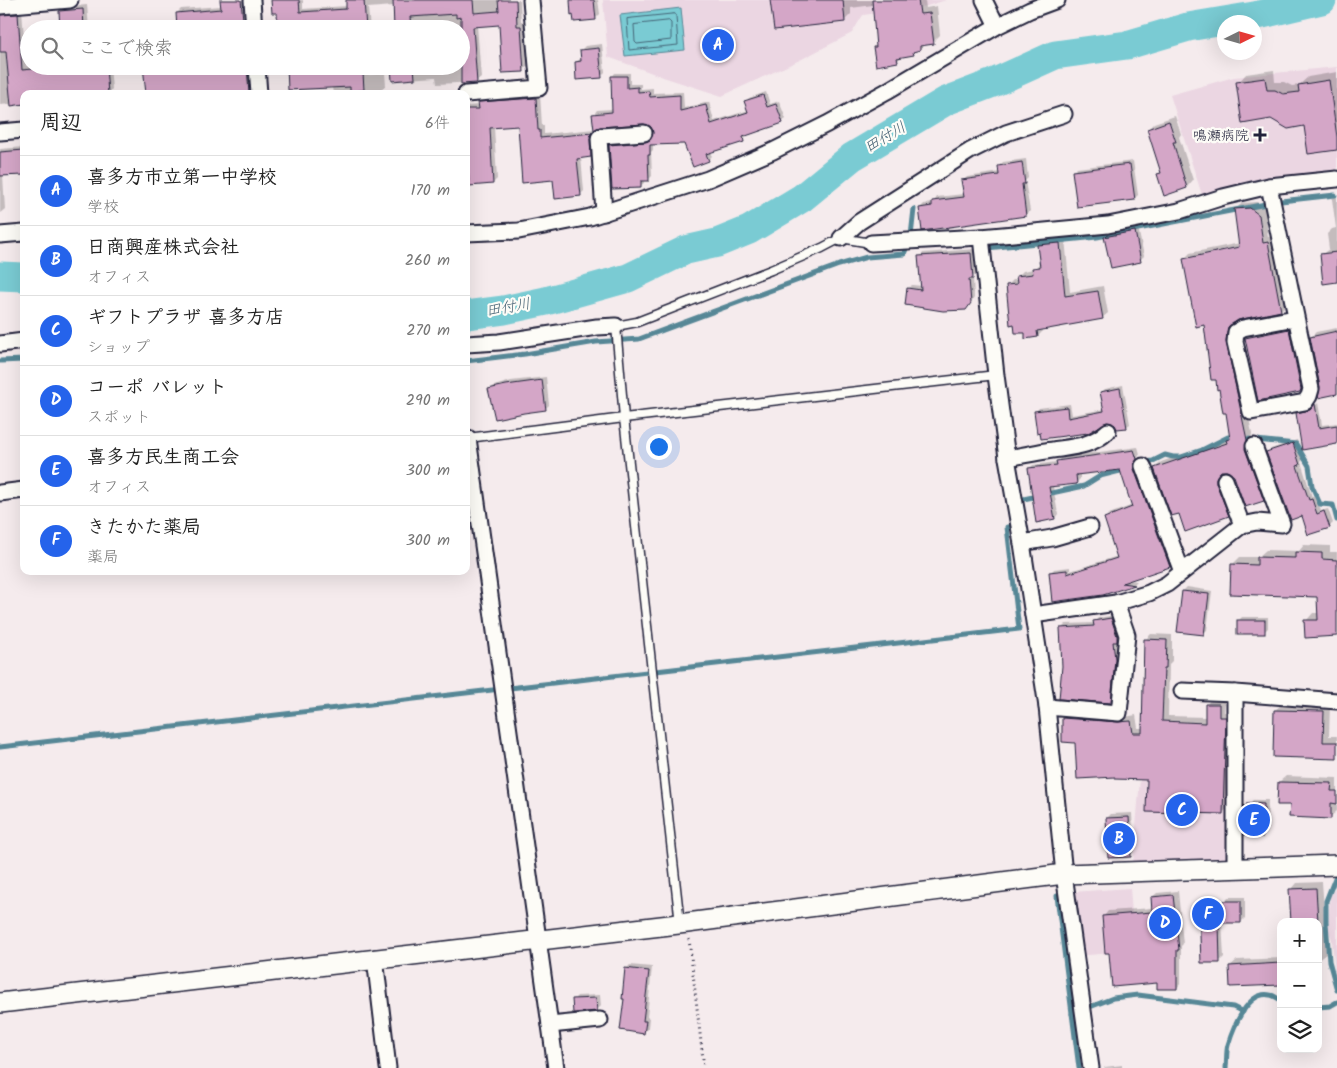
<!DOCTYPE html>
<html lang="ja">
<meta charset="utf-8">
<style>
body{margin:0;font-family:Kalam,"Klee One",sans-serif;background:#f2f2f2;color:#222}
.controls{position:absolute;right:15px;bottom:15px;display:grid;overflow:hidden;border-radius:10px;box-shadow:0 5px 20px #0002}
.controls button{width:45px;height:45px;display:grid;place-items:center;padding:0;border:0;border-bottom:1px solid #e0e0e0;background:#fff;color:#222;font:25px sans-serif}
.compass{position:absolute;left:1217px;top:15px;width:45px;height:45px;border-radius:50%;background:#fff;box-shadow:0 5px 20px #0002;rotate:85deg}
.you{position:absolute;left:658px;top:446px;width:18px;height:18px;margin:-12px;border:4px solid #fff;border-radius:50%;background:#1a73e8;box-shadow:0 0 0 8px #1a73e833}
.badge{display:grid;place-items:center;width:32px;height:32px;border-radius:50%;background:#2563eb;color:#fff;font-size:16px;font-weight:700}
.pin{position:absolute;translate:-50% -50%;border:2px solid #fff;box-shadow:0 1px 5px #0006}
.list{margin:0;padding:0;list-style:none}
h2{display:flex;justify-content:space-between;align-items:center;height:65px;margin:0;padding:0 20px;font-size:21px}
h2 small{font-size:16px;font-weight:400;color:#767676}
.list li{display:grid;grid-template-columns:32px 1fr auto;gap:15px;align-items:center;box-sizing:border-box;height:70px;padding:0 20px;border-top:1px solid #e0e0e0}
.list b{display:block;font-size:19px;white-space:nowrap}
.list p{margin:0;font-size:16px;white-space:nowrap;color:#767676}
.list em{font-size:16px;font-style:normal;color:#767676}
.icon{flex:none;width:28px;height:28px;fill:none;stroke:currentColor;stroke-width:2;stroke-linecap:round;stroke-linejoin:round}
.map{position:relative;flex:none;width:1337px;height:1068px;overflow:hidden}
.search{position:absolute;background:#fff;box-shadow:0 5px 20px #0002;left:20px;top:20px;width:450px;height:55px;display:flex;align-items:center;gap:12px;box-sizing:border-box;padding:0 18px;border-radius:28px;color:#767676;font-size:19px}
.panel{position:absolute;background:#fff;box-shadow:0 5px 20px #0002;left:20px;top:90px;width:450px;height:485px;border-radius:10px}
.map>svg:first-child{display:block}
</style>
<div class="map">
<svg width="1337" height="1068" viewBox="0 0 1337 1068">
<rect width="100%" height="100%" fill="#f5ebed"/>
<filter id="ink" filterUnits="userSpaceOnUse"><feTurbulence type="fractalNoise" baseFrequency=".02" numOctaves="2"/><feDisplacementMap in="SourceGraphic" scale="10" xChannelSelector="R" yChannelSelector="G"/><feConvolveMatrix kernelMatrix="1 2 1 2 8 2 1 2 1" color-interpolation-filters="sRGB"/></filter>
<g filter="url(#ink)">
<g fill="#ebd6e2">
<path d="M603,0H946L927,6L863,15L852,33L802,59L722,96L666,78L608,57Z"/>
<path d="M1337,67V174L1241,187L1202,195L1170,95L1234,77Z"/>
<path d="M1142,754L1227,757L1226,865L1133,864Z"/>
<path d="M1337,886V972H1335L1332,939L1328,929L1330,896Z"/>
<path d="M1130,888L1135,951L1077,956L1072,892Z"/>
</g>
<path fill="#7acbd3" stroke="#578796" d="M681,8L685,50L625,56L620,15Z"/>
<g fill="#0003">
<path d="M222,0H245L247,29H178L177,13L181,9L222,6Z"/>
<path d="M273,0H303V9L347,6V0H520L521,22H525L528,66L523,70L500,23L477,25L481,78L476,82L437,84L436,77L394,80L393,66H461V29H396L394,6L368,8L370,29H279L278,12Z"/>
<path d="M571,0H598L600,14L596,18Z"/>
<path d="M772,0H925L926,8L937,6L940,35L933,42L925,44L913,54L902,56L897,61L874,48L877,45L873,5L851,8V14L845,20Z"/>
<path d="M87,5L89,29H62L60,11L65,7Z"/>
<path d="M0,10H22L26,66H110L112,89L108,94H24V103L0,105Z"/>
<path d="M602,44L605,72L601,76L576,62L582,58L581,50L585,46Z"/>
<path d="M144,66H250L253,94H193Z"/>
<path d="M288,66H362V70H366L367,75L385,73L386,86L381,90L358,92V94H333L332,86Z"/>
<path d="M1274,70L1275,82H1284L1292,86L1299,85L1308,77L1337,72V148L1305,125L1238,83L1246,74Z"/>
<path d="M615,73H630V84H641V89L653,88V93L683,92L684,108L709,102L714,121L749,110L746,102L749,98L766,92L770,104L779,101L786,119L782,122L746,135L747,137L743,140L709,151L712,156L708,160L685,143L653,144V150L651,152L652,176L648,180H644V183L640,186L610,145L614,142L652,138L655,133L652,126L644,122L594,114L597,110L613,109L612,77Z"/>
<path d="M540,94L542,126H544V134L595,129L593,133L595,152L590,156L581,157L584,191L580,195L554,179L519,125L494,127L497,179L493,183L469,168H466V106L480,105L479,103L484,99Z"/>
<path d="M1175,116L1181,134L1179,137L1193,180L1187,187L1165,194L1158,175L1162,171L1148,129L1154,123Z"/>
<path d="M24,147V173L3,175L5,209L0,213V149Z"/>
<path d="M1026,159L1028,178L1025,181L1030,211L1026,215L920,208L924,204L933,203L937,197L964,194L963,181L967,177L1000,172L999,166L1003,162Z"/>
<path d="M1133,161L1138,195L1134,199L1073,172L1077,168Z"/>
<path d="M1337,194V281L1321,255L1329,249L1327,234L1332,229L1336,228L1332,199Z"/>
<path d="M1257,202L1265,208L1268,237L1274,236L1287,304L1281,310L1238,319L1233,322L1231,334L1252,433L1251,442L1269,493L1263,499L1227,470H1223L1222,476L1234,509L1228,515L1180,512L1155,468L1161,462L1231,438L1227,412L1206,323L1184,259L1190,253L1240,243L1235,210L1242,203Z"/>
<path d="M1138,228L1144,256L1140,260L1106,238L1110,234Z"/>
<path d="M1065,238L1070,292L1103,286L1108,313L1102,318L1043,328V331L1038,336L1026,331L1007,286L1013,280H1018V276L1023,271L1034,269L1041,262L1039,246L1044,240Z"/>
<path d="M975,249L976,274L973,277L974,298L970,304L908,288L912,285L922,286L920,257L923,253Z"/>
<path d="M1293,325L1304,387L1300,391L1246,338L1250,334Z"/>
<path d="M1337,328V393L1321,387L1311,337L1316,332Z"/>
<path d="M546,377L549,405L545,409L490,390L494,386L511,381Z"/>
<path d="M1123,385L1130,424L1126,427L1107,420L1087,432L1035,412L1039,408L1070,404L1072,415L1105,409L1102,392L1105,389Z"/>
<path d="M1318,403L1322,425L1337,423V442L1297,414L1301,410L1314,407Z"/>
<path d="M1297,440L1303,460L1301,462L1312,497L1316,496L1321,511L1328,509L1333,523L1329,527L1303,515L1268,452L1271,449Z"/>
<path d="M1138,447L1140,454L1137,459L1138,465L1173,562L1169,566L1127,580L1137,581L1134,584L1103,594L1050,573L1054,569L1070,567V571L1118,556L1106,518L1109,514L1133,505L1121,468L1080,474V479L1076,483L1053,486L1058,514L1055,518L1029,469L1033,465L1057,462L1061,457Z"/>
<path d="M1304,545L1330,546V552H1337V635L1306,621L1313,613H1319L1318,596L1232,565L1240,557H1258L1266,550L1299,551Z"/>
<path d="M1187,587L1212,591L1207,630L1203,634L1183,591Z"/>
<path d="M1115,615L1120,637L1117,640L1119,655L1114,698L1110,702L1064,666L1062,628L1066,624L1094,623L1098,618Z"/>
<path d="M1242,617H1268V628L1264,632L1238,621Z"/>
<path d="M1151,634L1172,635V661L1169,664L1168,716L1206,717L1207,704L1212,698L1225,699L1224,712H1231L1228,807L1223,813L1148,779L1116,775L1076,742L1063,718L1069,712L1125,717L1136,715L1138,728H1143L1145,640Z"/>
<path d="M1282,704L1330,705L1329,736H1337V758L1275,710Z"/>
<path d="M1286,776L1337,778V811L1330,817L1279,782Z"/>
<path d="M1253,800H1268L1267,831L1263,835L1249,804Z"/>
<path d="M1132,813L1134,852L1130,856L1107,818L1111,814Z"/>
<path d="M1322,882L1324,909H1326L1328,934L1325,936L1326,954L1318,960V922H1292L1291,890L1297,883Z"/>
<path d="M1178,891L1183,944L1181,946V983L1177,988L1158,981L1110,951L1104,916L1108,911L1153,908L1152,897L1157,893Z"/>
<path d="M1228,897H1245V918L1241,922H1222L1224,957L1220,961L1200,906L1204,902H1224Z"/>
<path d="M1281,958V983L1230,966L1237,960Z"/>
<path d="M630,965L652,967L647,1017L649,1018L648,1028L644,1032L626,998V969Z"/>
<path d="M600,995L601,1006L597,1010L573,1000L577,996Z"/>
<path d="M1122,1065V1068H1104L1105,1067Z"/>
</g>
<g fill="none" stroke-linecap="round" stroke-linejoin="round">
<g stroke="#456678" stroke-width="1">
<path d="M675,14L676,16L678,45L629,50L627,19Z"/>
<path d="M669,21L671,23V40L637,44L635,42L634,25Z"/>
</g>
<g stroke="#578796" stroke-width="5">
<path d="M987,251V248L1097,237L1281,201L1335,195"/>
<path d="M0,361L24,360"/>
<path d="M466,361L525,354L596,342L639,339L839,265L867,257L904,254L911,236L914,209"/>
<path d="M1019,500L1084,486L1100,476L1128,469L1136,463L1153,461L1165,455L1173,457H1181L1202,450L1228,437L1296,444L1309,466L1312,486L1320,504L1333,505L1337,520"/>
<path d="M0,747L1019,629L1007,527H1018"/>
<path d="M1337,873L1326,901V923L1329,961L1337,990"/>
<path d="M1057,896L1079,1068"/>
<path d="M1318,1007L1330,1006L1337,1002"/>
<path d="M1072,1014L1113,998L1138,995L1233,1007L1243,1012"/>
<path d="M1226,1068C1227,1060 1226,1052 1228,1045C1233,1028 1248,990 1270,995C1274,995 1278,999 1281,1000"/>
</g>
<g stroke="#7acbd3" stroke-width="29">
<path d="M0,276L24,277"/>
<path d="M466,315L504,310L546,301L628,278L686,250L717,243L749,230L802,198L852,157L946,101L993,83L1055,55L1127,45L1188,27L1254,16L1322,0"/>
</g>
</g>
<g fill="#d4a6c7" stroke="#22223b">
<path d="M220,0H241L244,29H177L176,13L221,9Z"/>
<path d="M271,0H299L300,12L346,9V0H364L366,29H278L277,13H272Z"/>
<path d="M393,0H473L474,13L499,11L498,0H516L517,26H521L524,72L502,73L499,25L473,27L477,83L461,84V17L456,18V14L410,17L411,29H394Z"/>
<path d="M570,0H594L596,20L574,22L573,15L571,16Z"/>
<path d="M770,0H843L845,22L774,30Z"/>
<path d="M872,0H918L920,14L930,13L934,44L920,46V50L913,52L914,55L897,58L898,62L876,66L873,47H876Z"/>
<path d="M83,9L84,29H60L59,11Z"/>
<path d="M18,14L22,70L65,66L67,69L106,66L108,94H24V104L11,106L6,52H0V15Z"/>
<path d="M599,48L602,78L576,80L575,62L581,61L580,50Z"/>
<path d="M143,66H247L249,94H146Z"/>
<path d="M287,66H348L349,74L363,73L364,90L350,91V87L288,90Z"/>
<path d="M391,66H414L415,79L392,81Z"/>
<path d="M611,76H627V88L638,87V92L649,91L650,97L680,95V111L706,105L711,124L748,112L744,101L763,95L767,107L776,104L783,123L743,137L744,142L706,154L709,161L693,167L684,144L650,145V155H648L649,181H641V188L612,189L609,145L645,142L650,140L653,133L651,127L644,124L600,127L594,130L592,114L612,112Z"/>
<path d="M1265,78L1267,90H1275L1283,94L1299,92L1298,85L1329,80L1337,137V150L1308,154L1304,126L1288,129L1271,119L1242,124L1236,82Z"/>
<path d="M536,98L538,130H540V138L592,133L590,139L591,157L577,159L581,196L555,199L553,180L522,183L518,126L490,128L493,184L469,186L466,109H479L478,102Z"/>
<path d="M1169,121L1176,142H1173L1187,188L1164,196L1157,174L1161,173L1147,129Z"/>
<path d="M24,150V175L0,176V152Z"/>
<path d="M1022,162L1025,184H1022L1026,216L922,231L919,208L932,206V201L964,197L961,180L999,175L998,166Z"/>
<path d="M1130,164L1135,200L1077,207L1072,171Z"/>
<path d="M1250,208L1259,215L1263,243L1268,242L1281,311L1238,320L1228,327L1226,341L1247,440L1245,449L1264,501L1245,507L1234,476L1227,471H1221L1216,478V483L1229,516L1185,532L1179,514L1171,516L1154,468L1227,443L1226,440L1230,439L1226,413H1223L1219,389L1217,390L1216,380H1211L1204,325L1196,327L1183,259L1239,247L1234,209Z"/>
<path d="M1135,231L1141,262L1111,268L1104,237Z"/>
<path d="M1060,243L1065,296L1098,291L1103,319L1037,331L1038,337L1025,339V333H1015L1014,324L1010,325L1006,285L1017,284L1016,276L1033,274L1032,268L1040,267L1037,245Z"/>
<path d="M1337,252V282L1323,284L1320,254Z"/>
<path d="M971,253L973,279H969L971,303L966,310L943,311L905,305L907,288L921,290L918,256Z"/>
<path d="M1289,329L1301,389L1300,392L1258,401L1245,338Z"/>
<path d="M1337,331V394L1318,398L1320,387L1310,337Z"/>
<path d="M542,380L546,410L524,413L495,419L488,389L506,385Z"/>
<path d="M1120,388L1127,428L1117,429L1115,425L1107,422L1088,433L1041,439L1040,432L1037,433L1034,411L1067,407L1068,418L1104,411L1100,392Z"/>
<path d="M1315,404L1319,428L1337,425V444L1302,450L1296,413L1310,410Z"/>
<path d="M1293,443L1300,465L1297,466L1309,500L1312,499L1317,514L1324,511L1330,528L1308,535L1302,516L1291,520L1266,452Z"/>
<path d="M1134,450L1137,459L1134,464V469L1170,567L1122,583L1135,585L1103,595L1052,602L1049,572L1067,570V574L1117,558L1104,518L1132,507L1120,470L1076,475L1077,484L1049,487L1055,519L1036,523L1028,468L1057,465L1056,461Z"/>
<path d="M1295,552L1322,553V559L1337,560V636L1305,638L1304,620H1318L1317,597L1230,594L1231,564L1257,565V557L1295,558Z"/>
<path d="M1182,591L1209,594L1204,635L1177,632Z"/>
<path d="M1111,618L1117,636V642H1113L1115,659L1111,703L1059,699L1062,666L1060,628L1094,626L1093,621Z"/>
<rect x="1237" y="620" width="28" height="14"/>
<path d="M1144,639L1167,640L1166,668H1164L1162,721L1205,723V704H1219V717H1226L1223,814L1146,812L1147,780L1115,779V777L1077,779L1075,743L1062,742V718L1118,722L1131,721L1133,733H1142Z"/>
<path d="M1274,710L1324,711L1323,742H1337V759L1273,757Z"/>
<path d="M1278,782L1332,783L1331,791H1337V804L1331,803V819L1289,817L1290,805H1277Z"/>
<path d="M1247,803L1264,804L1263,837L1247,836Z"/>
<path d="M1129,817L1131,857L1108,858L1106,818Z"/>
<path d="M1316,888L1318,922H1291L1289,889Z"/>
<path d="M1173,895L1179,950H1177V989H1157V983L1112,987L1109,953H1105L1102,916L1152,912L1151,897Z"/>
<path d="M1223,901H1241V923H1219L1220,963H1201L1199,906L1223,905Z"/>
<path d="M1281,963V985L1230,987L1229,966Z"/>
<path d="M625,968L649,971L643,1021H646L644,1034L620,1030L624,999H622Z"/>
<path d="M596,998L597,1011L573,1013L572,999Z"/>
</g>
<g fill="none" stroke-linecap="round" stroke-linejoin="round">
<g stroke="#22223b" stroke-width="11">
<g id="service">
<path d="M467,437L468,438L624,418L996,375"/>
<path d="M680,924L624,418L616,326L637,322L771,270L822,248L841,238L871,243"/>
</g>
</g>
<g stroke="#22223b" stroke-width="19">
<g id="minor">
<path d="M252,0L254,29"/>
<path d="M984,0L997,26"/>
<path d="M0,6L70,0"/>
<path d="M257,66L259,94"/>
<path d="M466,94L539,88L531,0"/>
<path d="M0,132L24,130"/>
<path d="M1269,186L1311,389L1309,396L1305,402L1251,412L1235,342L1236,332L1243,328L1295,318"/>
<path d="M604,213L599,138L601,136L644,133"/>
<path d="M466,233L519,231L590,217L708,179L773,151L827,124L887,91L997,26L1030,10L1057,0"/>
<path d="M0,235L24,233"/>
<path d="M981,237L996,375L1007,458L1022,543L1047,707L1064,874L1091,1068"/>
<path d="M841,238L859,222L970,151L1006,133L1064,114"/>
<path d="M871,243L981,237L1108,225L1179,211L1223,197L1269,186L1337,179"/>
<path d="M0,344L24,341"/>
<path d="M466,344L499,342L597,327L616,326"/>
<path d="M466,438H468L556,1068"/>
<path d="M1007,458C1020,456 1033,453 1046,451C1069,447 1090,448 1108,431"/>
<path d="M1143,466L1182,572"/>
<path d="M1225,480L1242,525"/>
<path d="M0,493L24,490"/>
<path d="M1022,543L1052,538L1090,527"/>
<path d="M1033,615L1116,603L1149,593L1167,584L1242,525L1257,522L1282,524L1254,446"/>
<path d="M1182,691L1235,693L1337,701"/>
<path d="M1235,693V869"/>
<path d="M1047,707L1119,713L1127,635L1116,603"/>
<path d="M375,958L388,1068"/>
<path d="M550,1025L600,1020"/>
</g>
</g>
<g stroke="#22223b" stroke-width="22">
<path id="tertiary" d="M0,1003L687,923L1064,874L1337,865"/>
</g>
<path stroke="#22223b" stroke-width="3" stroke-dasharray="1 4" stroke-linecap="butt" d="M689,939L704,1068"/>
<use href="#service" stroke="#fdfcf7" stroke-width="8"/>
<use href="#minor" stroke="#fdfcf7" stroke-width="15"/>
<use href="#tertiary" stroke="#fdfcf7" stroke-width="19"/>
</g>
</g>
<path fill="#22223b" stroke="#fdfcf7" stroke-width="2" d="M1257.5 127.5h5v5h5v5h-5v5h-5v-5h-5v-5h5z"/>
<g text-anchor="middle" stroke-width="4.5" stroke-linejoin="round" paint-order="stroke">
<g font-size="14" fill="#22223b" stroke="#fdfcf7" text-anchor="end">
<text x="1249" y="140">鳴瀬病院</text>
</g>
<g font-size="15" font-style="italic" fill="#415d70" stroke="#fdfcf7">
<text transform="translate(885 137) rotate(-31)" y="5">田付川</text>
<text transform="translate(508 307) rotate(-10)" y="5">田付川</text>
</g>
</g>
</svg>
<div class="controls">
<button>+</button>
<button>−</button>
<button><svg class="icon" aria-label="layers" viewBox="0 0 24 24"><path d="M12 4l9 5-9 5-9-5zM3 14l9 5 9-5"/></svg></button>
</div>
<svg class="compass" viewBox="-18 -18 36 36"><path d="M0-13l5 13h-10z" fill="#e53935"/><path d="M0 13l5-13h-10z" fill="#767676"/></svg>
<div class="you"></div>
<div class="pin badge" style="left:718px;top:45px">A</div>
<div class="pin badge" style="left:1119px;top:839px">B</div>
<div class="pin badge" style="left:1182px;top:810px">C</div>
<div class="pin badge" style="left:1165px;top:923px">D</div>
<div class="pin badge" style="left:1254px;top:820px">E</div>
<div class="pin badge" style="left:1208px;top:914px">F</div>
<div class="search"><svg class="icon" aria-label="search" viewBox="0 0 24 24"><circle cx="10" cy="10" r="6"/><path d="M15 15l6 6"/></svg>ここで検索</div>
<section class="panel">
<h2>周辺<small>6件</small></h2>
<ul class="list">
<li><span class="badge">A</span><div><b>喜多方市立第一中学校</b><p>学校</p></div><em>170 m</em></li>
<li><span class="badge">B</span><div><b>日商興産株式会社</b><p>オフィス</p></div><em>260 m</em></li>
<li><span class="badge">C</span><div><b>ギフトプラザ 喜多方店</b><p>ショップ</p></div><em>270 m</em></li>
<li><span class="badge">D</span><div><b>コーポ バレット</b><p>スポット</p></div><em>290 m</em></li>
<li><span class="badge">E</span><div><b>喜多方民生商工会</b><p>オフィス</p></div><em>300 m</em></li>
<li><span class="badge">F</span><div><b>きたかた薬局</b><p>薬局</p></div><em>300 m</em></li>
</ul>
</section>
</div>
